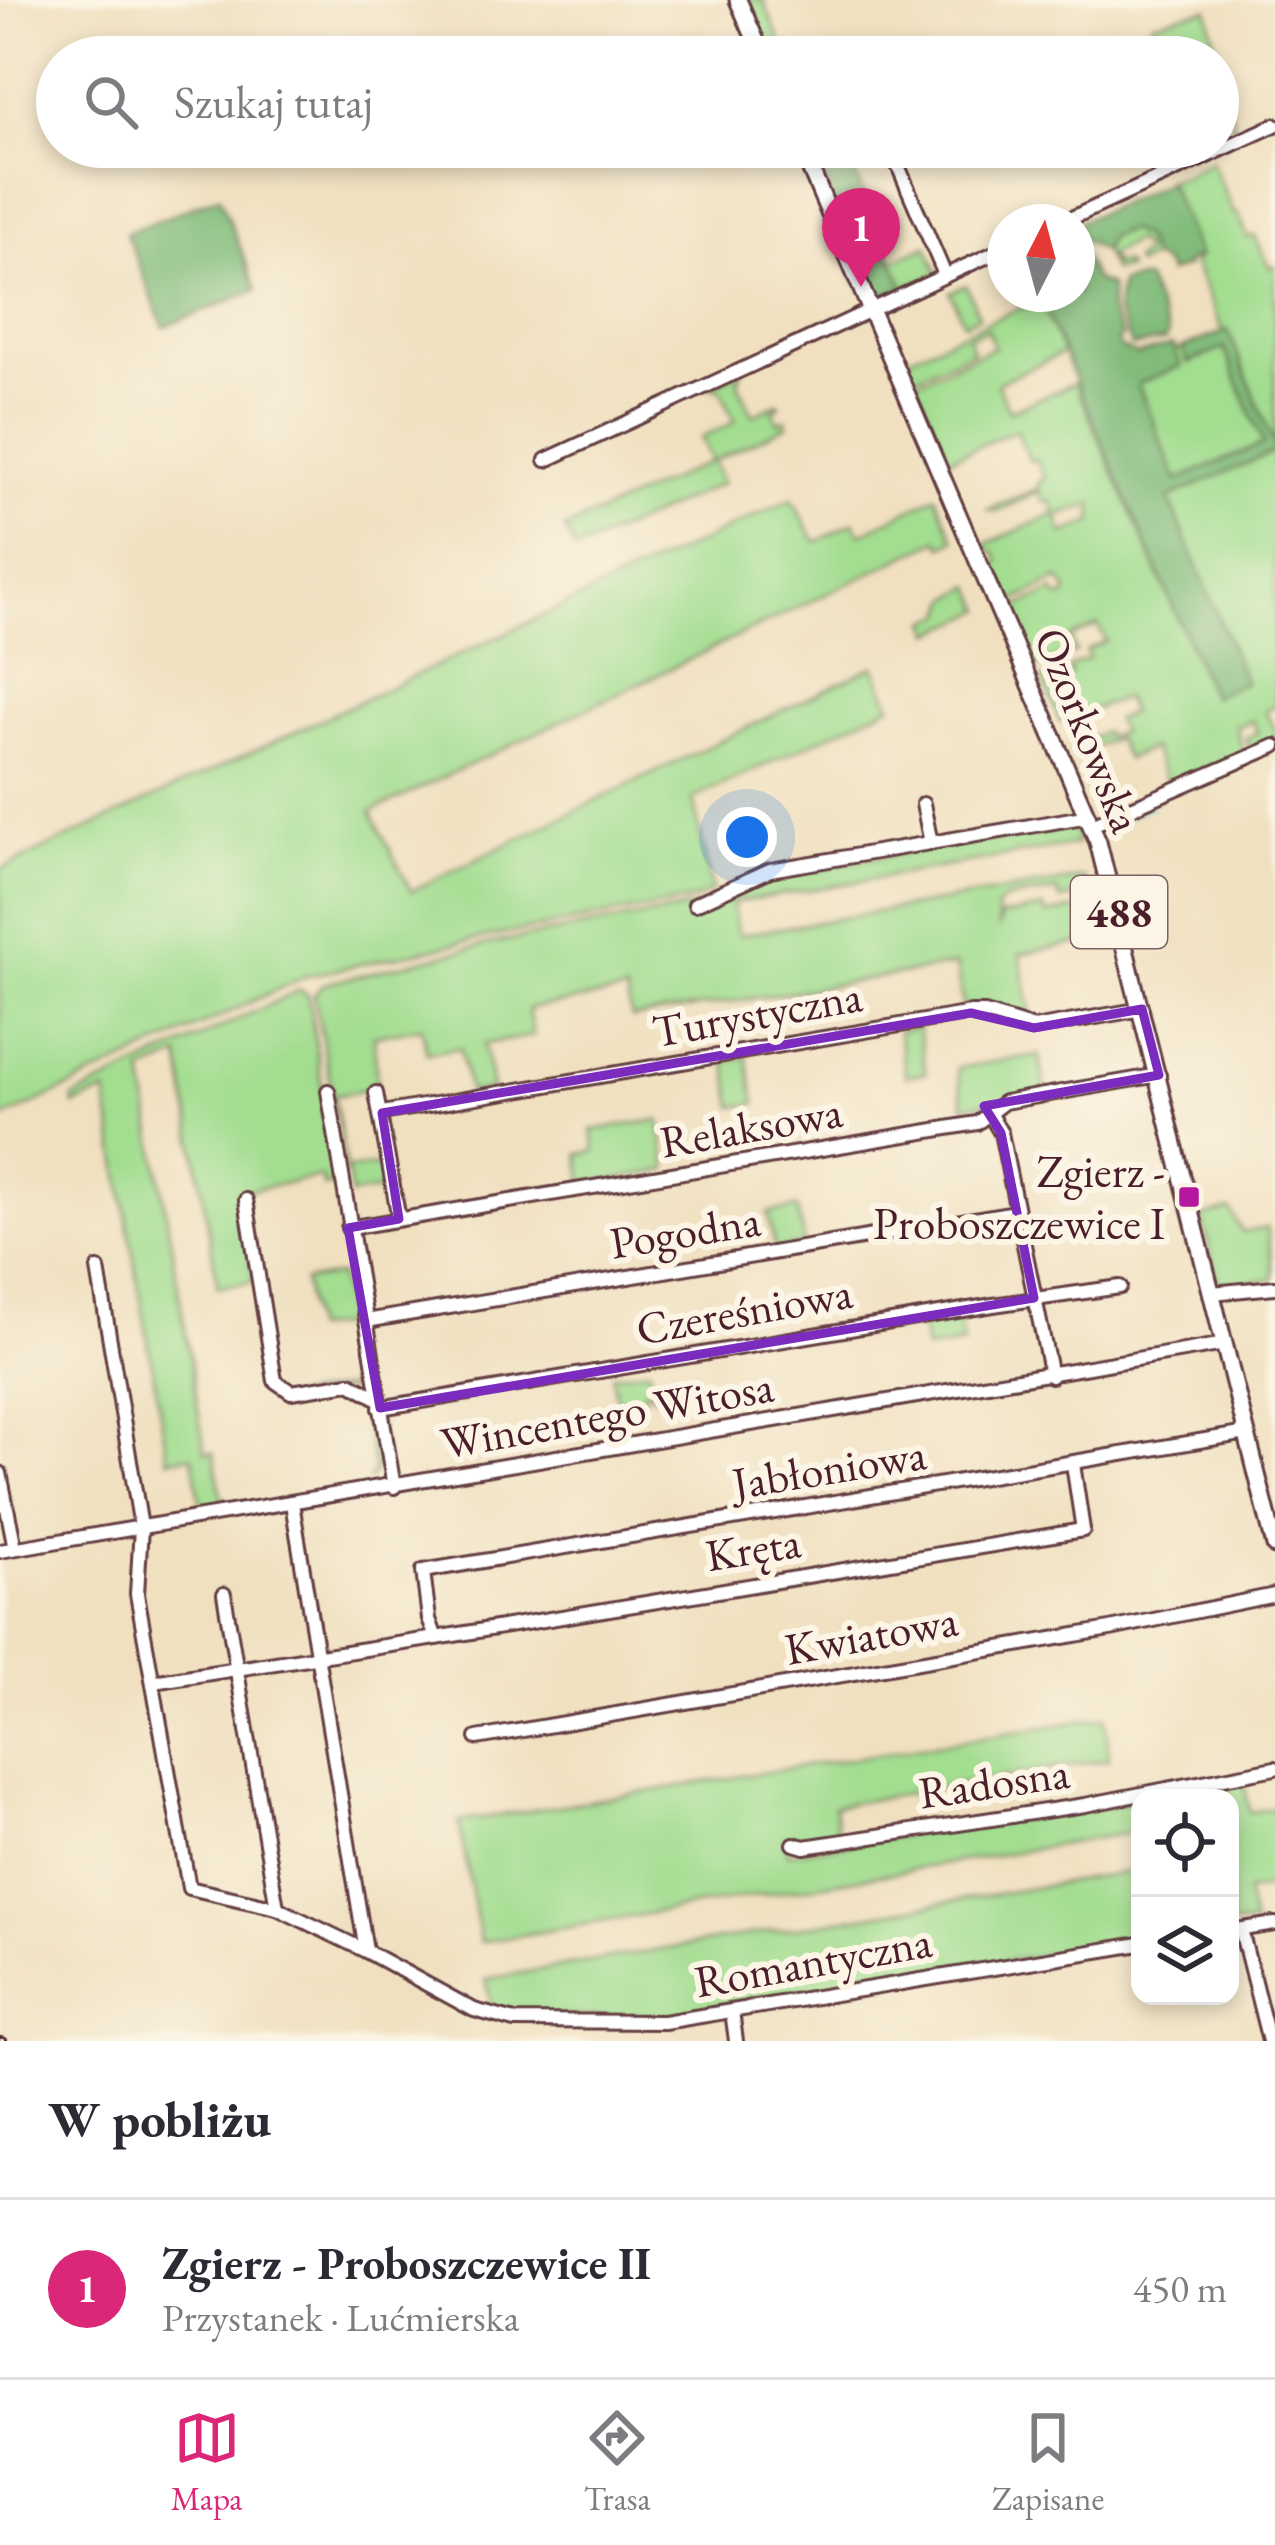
<!DOCTYPE html>
<html lang="pl">
<meta charset="utf-8">
<style>
body{margin:0;font-family:"EB Garamond",serif;background:#f7f7f7;color:#2b2b33}
.controls{position:absolute;right:36px;bottom:36px;display:grid;overflow:hidden;border-radius:24px;box-shadow:0 6px 18px #0003}
.controls button{width:108px;height:108px;display:grid;place-items:center;padding:0;border:0;border-bottom:3px solid #e1e1e2;background:#fff;color:#2b2b33;font:60px sans-serif}
.compass{position:absolute;left:987px;top:204px;width:108px;height:108px;border-radius:50%;background:#fff;box-shadow:0 6px 18px #0003;rotate:6deg}
.you{position:absolute;left:747px;top:837px;width:42px;height:42px;margin:-30px;border:9px solid #fff;border-radius:50%;background:#1a73e8;box-shadow:0 0 0 18px #1a73e833}
.badge{display:grid;place-items:center;width:78px;height:78px;border-radius:50%;background:#db2777;color:#fff;font-size:39px;font-weight:700}
.pin{position:absolute;translate:-50% -99px;filter:drop-shadow(0 3px 6px #0008)}
.pin::after{content:'';position:absolute;top:63px;width:42px;height:36px;background:inherit;clip-path:polygon(0 0,100% 0,50% 100%)}
.list{margin:0;padding:0;list-style:none}
h2{display:flex;justify-content:space-between;align-items:center;height:156px;margin:0;padding:0 48px;font-size:51px}
h2 small{font-size:39px;font-weight:400;color:#7c7c81}
.list li{display:grid;grid-template-columns:78px 1fr auto;gap:36px;align-items:center;box-sizing:border-box;height:180px;padding:0 48px;border-top:3px solid #e1e1e2}
.list b{display:block;font-size:45px;white-space:nowrap}
.list p{margin:0;font-size:39px;white-space:nowrap;color:#7c7c81}
.list em{font-size:39px;font-style:normal;color:#7c7c81}
.icon{flex:none;width:66px;height:66px;fill:none;stroke:currentColor;stroke-width:2;stroke-linecap:round;stroke-linejoin:round}
.map{position:relative;flex:none;width:1275px;height:2041px;overflow:hidden}
.search{position:absolute;background:#fff;box-shadow:0 6px 18px #0003;left:36px;right:36px;top:36px;height:132px;display:flex;align-items:center;gap:30px;box-sizing:border-box;padding:0 42px;border-radius:66px;color:#7c7c81;font-size:45px}
.sheet{height:336px;background:#fff}
nav{display:flex;justify-content:space-around;align-items:center;box-sizing:border-box;height:168px;border-top:3px solid #e1e1e2;background:#fff;font-size:33px;color:#7c7c81}
nav a{display:grid;justify-items:center;gap:6px}
nav .on{color:#db2777}
.map>svg:first-child{display:block}
</style>
<div class="map">
<svg width="1275" height="2041" viewBox="0 0 1275 2041">
<rect width="100%" height="100%" fill="#fcf5e5"/>
<filter id="ink" filterUnits="userSpaceOnUse"><feTurbulence type="fractalNoise" baseFrequency=".00833" numOctaves="2"/><feDisplacementMap in="SourceGraphic" scale="24" xChannelSelector="R" yChannelSelector="G"/><feConvolveMatrix kernelMatrix="1 2 1 2 8 2 1 2 1" color-interpolation-filters="sRGB"/></filter>
<filter id="wash" filterUnits="userSpaceOnUse"><feTurbulence type="fractalNoise" baseFrequency=".004" numOctaves="4" result="noise"/><feDisplacementMap in="SourceGraphic" scale="48" xChannelSelector="R" yChannelSelector="G"/><feGaussianBlur stdDeviation="2.7" result="paint"/><feColorMatrix in="noise" values="0 0 0 0 0 0 0 0 0 0 0 0 0 0 0 0 0 1.4 0 .05"/><feComposite in="paint" operator="in"/></filter>
<g filter="url(#wash)">
<rect width="100%" height="100%" fill="#f0e0c0"/>
<g fill="#a2dd90" stroke="#767e5e" stroke-width="3" fill-rule="evenodd">
<path d="M747,0H763L787,57H772Z"/>
<path d="M1208,9L1236,135L1218,143V134L1234,130L1218,57H1161L1152,22Z"/>
<path d="M1211,161L1234,214L1238,213L1248,238L1255,236L1269,267L1275,266V447L1228,331L1223,332L1193,262L1199,256L1167,180L1181,177Z"/>
<path d="M1128,230L1144,239L1152,258L1136,265L1134,260L1145,250L1134,241L1109,256L1114,264H1125L1127,269L1113,271L1103,251L1109,237Z"/>
<path d="M927,246L938,273L905,288L893,261Z"/>
<path d="M966,285L979,316L964,323L950,292Z"/>
<path d="M1040,299L1063,353L997,383L1009,411L1075,383L1212,697L1244,681L1168,497L1275,451V706L1265,711L1275,729V741L1251,750L1246,738L1257,733L1253,721L1236,727L1244,755L1187,776L1169,788L1152,748L1126,759L1116,738L1074,755L1071,747L1104,732L1107,737L1120,732L1115,720L1131,712L1124,698L1060,721L1042,679L1060,671L1063,677L1071,674L1069,667L1089,658L1086,651L1106,641L1098,625L1070,638L1076,652L1037,666L1013,609L1054,591L1059,598L1065,597L1068,590L1059,579L1011,603L995,567L999,563L996,553L989,552L986,544L1056,514L1051,500L1044,502L1039,491L999,511L987,510L1040,488L1038,483L1045,479L1036,459L1030,461L1016,430L948,459L916,382L994,347L987,329L968,337L973,351L912,378L904,359ZM1093,504V522L1062,534L1058,516Z"/>
<path d="M1182,348L1189,363L1224,348L1264,444L1177,481L1137,383L1181,366L1175,351Z"/>
<path d="M741,372L738,383L753,415L778,403L780,406L773,410L778,422L786,419L788,425L713,461L722,483L576,551L565,529L711,461L701,438L735,422L720,389L710,387Z"/>
<path d="M936,496L955,540L943,546L939,540L371,812L411,891L874,666L891,705L693,799L712,891L693,900L472,940L306,976L0,1120V870L792,499L816,542L854,522L861,534Z"/>
<path d="M973,586L984,610L933,633L928,621L945,614L950,599Z"/>
<path d="M1074,827L1077,844L732,903L738,935L1084,878L1088,894L1061,900L1056,891L1006,899L997,907L998,929L1001,916L1044,908L1046,915L1099,905L1108,938L1020,954L1032,1020L987,1006L963,1008L956,965L632,1018L626,992L528,1009L533,1036L484,1044L492,1089L469,1093L460,1048L427,1053L421,1027L374,1036L377,1088L334,1096L346,1170L384,1165L388,1189L351,1195L314,995L324,984L483,945L695,907L772,874Z"/>
<path d="M300,990L308,995L337,1184L324,1187L321,1177L239,1192L254,1282L218,1287L180,1056L143,1073L205,1452H214L221,1496L232,1503L240,1501L239,1506L202,1512L193,1456L168,1459L106,1092L74,1105L73,1098Z"/>
<path d="M918,1028L926,1073L906,1076L898,1031Z"/>
<path d="M1039,1055L1046,1092L964,1106L957,1068Z"/>
<path d="M747,1057L756,1103L734,1107L726,1060Z"/>
<path d="M660,1120L668,1170L584,1185L579,1154L596,1151L592,1130Z"/>
<path d="M797,1208L804,1244L775,1249L768,1213Z"/>
<path d="M1230,1210L1242,1232L1267,1228L1274,1277L1270,1280L1218,1284L1202,1217Z"/>
<path d="M339,1275L348,1324L312,1330L304,1281Z"/>
<path d="M958,1317L963,1344L925,1350L921,1323Z"/>
<path d="M649,1369L654,1397L649,1390H644V1398L617,1403L612,1375Z"/>
<path d="M353,1387C380,1406 383,1429 381,1462L368,1481L374,1471L361,1395L352,1389L294,1397Z"/>
<path d="M1106,1717L1109,1759L834,1806L838,1838L808,1842L800,1836L785,1838L787,1853L1140,1800V1831L480,1942L459,1822Z"/>
<path d="M1243,1779L1250,1812L1275,1808V1886L1246,1892L1253,1925H1230V1798H1148Z"/>
<path d="M1140,1870V1939L660,2017L510,2016L493,2013L486,1979Z"/>
</g>
<g fill="#81bc7a" stroke="#666e52" stroke-width="3">
<path d="M811,147H843L905,288L877,297Z"/>
<path d="M1168,182L1199,257L1186,262L1187,266L1168,273L1165,265L1152,258L1144,239L1128,230L1109,237L1103,251L1080,239L1077,223Z"/>
<path d="M219,196L257,290L164,327L126,233Z"/>
<path d="M1077,245L1094,280L1110,286V312L1122,337L1117,340L1121,349L1138,355L1173,345L1181,366L1138,384L1177,480L1263,444L1224,348L1188,363L1182,348L1228,330L1275,447V451L1169,498L1245,682L1212,697L1038,294H1077Z"/>
<path d="M1139,279L1146,280L1168,333L1166,340L1132,347L1116,310L1120,284Z"/>
</g>
<g fill="none" stroke-linecap="round" stroke-linejoin="round">
<path stroke="#5cc8d4" stroke-width="3" d="M1105,827L1152,805"/>
</g>
</g>
<g filter="url(#ink)">
<g fill="none" stroke-linecap="round" stroke-linejoin="round">
<g stroke="#633c41" stroke-width="18">
<g id="minor">
<path d="M890,147L945,275"/>
<path d="M1063,222L1275,125"/>
<path d="M546,460L1005,248"/>
<path d="M923,804L931,843"/>
<path d="M1092,825L1275,746"/>
<path d="M695,904L770,870L1089,816"/>
<path d="M328,1091L394,1487"/>
<path d="M376,1093L399,1219"/>
<path d="M382,1113L971,1013H985L1034,1028L1142,1009"/>
<path d="M989,1113L1001,1133L1051,1376"/>
<path d="M246,1200L275,1381L291,1392L350,1383L379,1399"/>
<path d="M348,1228L977,1123L1004,1102L1159,1075"/>
<path d="M98,1269L141,1527L137,1594L189,1888L277,1908L366,1951L474,2010L515,2021L664,2022L1140,1944"/>
<path d="M1212,1293L1275,1287"/>
<path d="M366,1321L1016,1212"/>
<path d="M380,1408L993,1305L1120,1287"/>
<path d="M1073,1464L1083,1530L436,1638L429,1619L423,1571L1247,1433"/>
<path d="M0,1473L15,1548"/>
<path d="M292,1503L366,1951"/>
<path d="M0,1551L1225,1344"/>
<path d="M224,1594L277,1908"/>
<path d="M153,1682L436,1638"/>
<path d="M477,1738L1110,1629L1275,1595"/>
<path d="M794,1844L804,1847L1085,1805L1275,1768"/>
<path d="M1241,1930L1269,2041"/>
<path d="M1230,1931L1275,1924"/>
<path d="M732,2011L736,2041"/>
</g>
</g>
<g stroke="#633c41" stroke-width="21">
<g id="major">
<path d="M738,0L763,57"/>
<path d="M801,147L1098,842L1275,1546"/>
</g>
</g>
<use href="#minor" stroke="#fff" stroke-width="12"/>
<use href="#major" stroke="#fff" stroke-width="15"/>
<g stroke="#4a1f2b" stroke-width="8">
<path id="rail" d="M0,2040L4,2041"/>
</g>
<use href="#rail" stroke="#fcf5e5" stroke-width="3" stroke-dasharray="9" stroke-linecap="butt"/>
</g>
</g>
<path fill="none" stroke="#7b2cbf" stroke-width="9" stroke-linejoin="round" d="M1142,1009L1159,1075L984,1106L1001,1133L1034,1298L380,1408L348,1228L399,1219L382,1113L971,1013L1034,1028Z"/>
<rect fill="#b5179e" stroke="#fcf5e5" stroke-width="4.5" x="1177" y="1185" width="24" height="24" rx="6"/>
<g text-anchor="middle" stroke-width="12" stroke-linejoin="round" paint-order="stroke">
<rect fill="#fcf5e5" stroke="#7f5f63" stroke-width="3" x="1071" y="876" width="96" height="72" rx="9"/>
<g font-size="42" font-weight="bold" fill="#4a1f2b">
<text x="1119" y="927">488</text>
</g>
<g font-size="45" fill="#4a1f2b" stroke="#fcf5e5">
<text transform="translate(1089 730) rotate(68)" y="16">Ozorkowska</text>
<text transform="translate(757 1013) rotate(-10)" y="16">Turystyczna</text>
<text transform="translate(751 1126) rotate(-10)" y="16">Relaksowa</text>
<text transform="translate(685 1231) rotate(-9)" y="16">Pogodna</text>
<text transform="translate(744 1310) rotate(-10)" y="16">Czereśniowa</text>
<text transform="translate(607 1414) rotate(-10)" y="16">Wincentego Witosa</text>
<text transform="translate(829 1468) rotate(-9)" y="16">Jabłoniowa</text>
<text transform="translate(753 1548) rotate(-9)" y="16">Kręta</text>
<text transform="translate(871 1634) rotate(-10)" y="16">Kwiatowa</text>
<text transform="translate(994 1782) rotate(-8)" y="16">Radosna</text>
<text transform="translate(813 1961) rotate(-10)" y="16">Romantyczna</text>
</g>
<g font-size="45" fill="#4a1f2b" stroke="#fcf5e5" text-anchor="end">
<text x="1165" y="1187">Zgierz -<tspan x="1165" dy="52">Proboszczewice I</tspan></text>
</g>
</g>
</svg>
<div class="controls">
<button><svg class="icon" aria-label="locate" viewBox="0 0 24 24"><circle cx="12" cy="12" r="6"/><path d="M12 2v4M12 18v4M2 12h4M18 12h4"/></svg></button>
<button><svg class="icon" aria-label="layers" viewBox="0 0 24 24"><path d="M12 4l9 5-9 5-9-5zM3 14l9 5 9-5"/></svg></button>
</div>
<svg class="compass" viewBox="-18 -18 36 36"><path d="M0-13l5 13h-10z" fill="#e53935"/><path d="M0 13l5-13h-10z" fill="#7c7c81"/></svg>
<div class="you"></div>
<div class="pin badge" style="left:861px;top:287px">1</div>
<div class="search"><svg class="icon" aria-label="search" viewBox="0 0 24 24"><circle cx="10" cy="10" r="6"/><path d="M15 15l6 6"/></svg>Szukaj tutaj</div>
</div>
<section class="sheet">
<h2>W pobliżu<small></small></h2>
<ul class="list">
<li><span class="badge">1</span><div><b>Zgierz - Proboszczewice II</b><p>Przystanek · Lućmierska</p></div><em>450 m</em></li>
</ul>
</section>
<nav>
<a class="on"><svg class="icon" aria-label="map" viewBox="0 0 24 24"><path d="M3 6l6-2 6 2 6-2v14l-6 2-6-2-6 2zM9 4v14M15 6v14"/></svg>Mapa</a>
<a><svg class="icon" aria-label="directions" viewBox="0 0 24 24"><path d="M12 3l9 9-9 9-9-9zM9 14v-3h6M13 9l2 2-2 2"/></svg>Trasa</a>
<a><svg class="icon" aria-label="saved" viewBox="0 0 24 24"><path d="M7 4h10v16l-5-4-5 4z"/></svg>Zapisane</a>
</nav>
